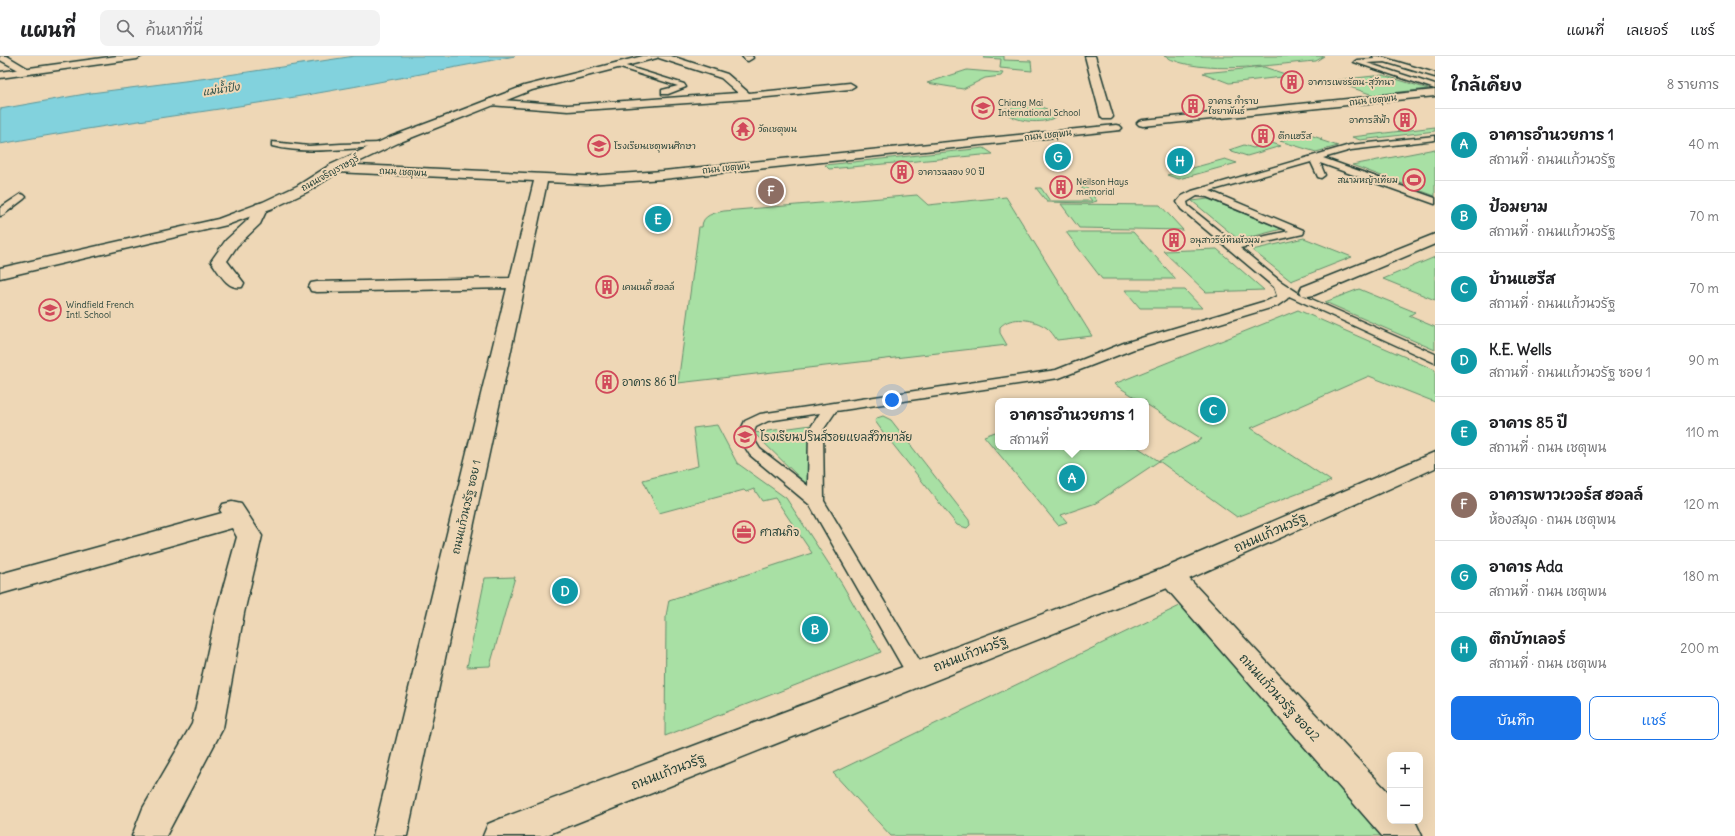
<!DOCTYPE html>
<html lang="th">
<meta charset="utf-8">
<style>
body{margin:0;font-family:Delius,"Playpen Sans Thai",sans-serif;background:#f2f2f2;color:#202124}
.controls{position:absolute;right:12px;bottom:12px;display:grid;overflow:hidden;border-radius:8px;box-shadow:0 4px 16px #0002}
.controls button{width:36px;height:36px;display:grid;place-items:center;padding:0;border:0;border-bottom:1px solid #e0e0e0;background:#fff;color:#202124;font:20px sans-serif}
.you{position:absolute;left:892px;top:344px;width:14px;height:14px;margin:-10px;border:3px solid #fff;border-radius:50%;background:#1a73e8;box-shadow:0 0 0 6px #1a73e833}
.badge{display:grid;place-items:center;width:26px;height:26px;border-radius:50%;background:#1a73e8;color:#fff;font-size:13px;font-weight:700}
.pin{position:absolute;translate:-50% -50%;border:2px solid #fff;box-shadow:0 1px 4px #0006}
.popup{position:absolute;left:995px;top:342px;width:154px;height:52px;box-sizing:border-box;display:grid;place-content:center;border-radius:8px;background:#fff;filter:drop-shadow(0 1px 3px #0005);font-size:13px;white-space:nowrap;color:#757577}
.popup b{font-size:15px;color:#202124}
.popup::after{content:'';position:absolute;left:50%;top:100%;margin-left:-8px;border:8px solid transparent;border-top-color:#fff}
.list{margin:0;padding:0;list-style:none}
h2{display:flex;justify-content:space-between;align-items:center;height:52px;margin:0;padding:0 16px;font-size:17px}
h2 small{font-size:13px;font-weight:400;color:#757577}
.list li{display:grid;grid-template-columns:26px 1fr auto;gap:12px;align-items:center;box-sizing:border-box;height:72px;padding:0 16px;border-top:1px solid #e0e0e0}
.list b{display:block;font-size:15px;white-space:nowrap}
.list p{margin:0;font-size:13px;white-space:nowrap;color:#757577}
.list em{font-size:13px;font-style:normal;color:#757577}
.actions{display:flex;gap:8px;padding:12px 16px}
.actions a{flex:1;padding:9px 0;border:1px solid #1a73e8;border-radius:8px;text-align:center;font-size:14px;color:#1a73e8}
.actions .main{background:#1a73e8;color:#fff}
.icon{flex:none;width:22px;height:22px;fill:none;stroke:currentColor;stroke-width:2;stroke-linecap:round;stroke-linejoin:round}
.map{position:relative;flex:none;width:1435px;height:780px;overflow:hidden}
header{display:flex;align-items:center;gap:24px;box-sizing:border-box;height:56px;padding:0 20px;background:#fff;border-bottom:1px solid #e0e0e0}
header strong{font-size:19px}
nav{display:flex;gap:22px;margin-inline-start:auto;font-size:14px}
.search{width:280px;height:36px;background:#f2f2f2;display:flex;align-items:center;gap:10px;box-sizing:border-box;padding:0 14px;border-radius:8px;color:#757577;font-size:15px}
main{display:flex}
aside{flex:1;background:#fff}
.map>svg:first-child{display:block}
</style>
<header>
<strong>แผนที่</strong>
<div class="search"><svg class="icon" aria-label="search" viewBox="0 0 24 24"><circle cx="10" cy="10" r="6"/><path d="M15 15l6 6"/></svg>ค้นหาที่นี่</div>
<nav><a>แผนที่</a><a>เลเยอร์</a><a>แชร์</a></nav>
</header>
<main>
<div class="map">
<svg width="1435" height="780" viewBox="0 0 1435 780">
<rect width="100%" height="100%" fill="#eed7b6"/>
<filter id="ink" filterUnits="userSpaceOnUse"><feTurbulence type="fractalNoise" baseFrequency=".025" numOctaves="2"/><feDisplacementMap in="SourceGraphic" scale="8" xChannelSelector="R" yChannelSelector="G"/><feConvolveMatrix kernelMatrix="1 2 1 2 8 2 1 2 1" color-interpolation-filters="sRGB"/></filter>
<g filter="url(#ink)">
<g fill="#a8e0a4" stroke="#648e6c">
<path d="M984,0H1004V4L1031,5L1032,15L1000,12L1001,3L984,2Z"/>
<path d="M1164,0H1324L1316,5C1273,8 1202,21 1164,0Z"/>
<path d="M1264,11L1291,20L1229,27L1203,17Z"/>
<path d="M967,14L1003,17L1001,20L985,22L963,33L927,27Z"/>
<path d="M1383,19L1428,33L1373,39L1347,30L1355,29L1337,24Z"/>
<path d="M1019,49C1032,49 1045,50 1056,58V61C1041,69 1017,66 1004,56V53Z"/>
<path d="M1435,71V75L1360,84L1352,81Z"/>
<path d="M1304,77L1322,83L1320,84L1338,90L1316,96L1280,85Z"/>
<path d="M1272,87L1281,90L1247,100L1229,94L1244,89L1253,92Z"/>
<path d="M984,92L993,98L829,113L825,109Z"/>
<path d="M1435,93V140L1352,109Z"/>
<path d="M1225,103L1237,107L1179,123L1167,119Z"/>
<path d="M1081,131H1086L1097,145L1090,147L1047,146L1036,132H1041L1050,145H1092Z"/>
<path d="M917,139L928,149L1006,141L1092,280L1057,284C1054,280 1051,275 1047,272C1034,263 1011,259 1000,271V277L1007,289L678,327L699,171H702C702,159 714,157 724,155Z"/>
<path d="M1208,143L1282,173L1239,184L1192,145Z"/>
<path d="M1061,148L1160,149L1183,174L1079,172Z"/>
<path d="M1066,176H1133L1176,223H1102Z"/>
<path d="M1304,182L1352,201L1291,225L1252,194Z"/>
<path d="M1217,193L1264,234L1206,236L1163,195Z"/>
<path d="M1435,201V244L1383,223Z"/>
<path d="M1359,233L1415,256L1409,260L1435,271V294L1325,246Z"/>
<path d="M1125,234H1185L1202,252H1140Z"/>
<path d="M1298,254L1435,314V346L1369,320L1251,372L1331,425L1237,461L1159,405L1096,447L1061,459L1067,466L1058,469L984,380L998,375V391H1137L1159,405L1202,383L1146,348V345H1141L1114,328Z"/>
<path d="M883,360L891,364L969,464L970,469L967,472L957,469L883,376L875,365L877,362Z"/>
<path d="M717,369L737,407L786,442L842,528L881,596L665,680L666,560L669,544L812,497L775,442L762,445L754,433L746,436L744,434L659,457L643,424L698,410L693,372Z"/>
<path d="M811,369L807,429L754,377Z"/>
<path d="M515,521L490,610L467,611L485,522Z"/>
<path d="M1188,546L1381,780H891L833,717Z"/>
</g>
<path fill="#82d2dd" stroke="#5a9699" d="M355,0H515C444,13 373,28 301,40C201,57 100,69 0,88V53L91,37L208,22Z"/>
<g fill="none" stroke-linecap="round" stroke-linejoin="round">
<g stroke="#1f3d34" stroke-width="3">
<g id="service">
<path d="M1373,0H1378L1435,17V21L1385,6L1367,7L1435,29V33L1354,6L1357,4L1374,3Z"/>
<path d="M616,7L684,28L686,31L668,38H662V34L678,30L614,10L613,9Z"/>
<path d="M1435,80V84L1351,94L1323,102L1435,142V148L1320,107L1325,119L1321,122L1318,121L1311,106L1210,135L1303,174L1304,176L1303,178L1240,192L1280,225L1300,238L1435,298V307L1289,240L1287,243L1277,250L1134,293L1059,322L836,355L823,374L824,445L924,612L927,618L924,624L917,627L910,624L810,449L750,399L738,380L745,365L760,358L1056,314L1124,287L1269,244L1277,240L1274,231L1181,153L1177,146L1182,140L1192,135L1350,89ZM1197,140L1207,141L1289,175L1234,187L1188,150L1187,146ZM820,357L809,374L808,430L760,393L752,380L756,371L768,365Z"/>
<path d="M272,86L309,90L341,88L382,87L386,89L382,91C345,92 308,99 272,90Z"/>
<path d="M21,138L24,139L26,141L24,143L3,159L0,160V152Z"/>
</g>
</g>
<g stroke="#1f3d34" stroke-width="3">
<path id="pedestrian" d="M1435,178V188L1314,239L1308,240L1302,239L1300,235L1302,231Z"/>
</g>
<g stroke="#1f3d34" stroke-width="3">
<g id="minor">
<path d="M0,0H7L32,15L27,18L24,17L0,4Z"/>
<path d="M657,0H671L727,18L749,37L850,27L855,30L850,33L747,43L568,55L490,49L485,46L490,43L568,49L738,37L721,22L659,2Z"/>
<path d="M742,0H752L753,2L748,5L745,4Z"/>
<path d="M1085,0H1095L1113,61L1111,63H1103L1101,61Z"/>
<path d="M1435,34V40L1143,70L1139,69L1137,67L1139,65L1143,64Z"/>
<path d="M1116,69L1120,70L1122,72L1120,74L663,123L587,128L547,126L407,780H373L507,232L317,236L311,235L309,231L311,227L317,226L510,222L534,125L335,116L330,115L329,112L330,109L335,108L587,120L663,115Z"/>
<path d="M261,147L266,148L268,151L260,168L237,190L227,205L244,227L242,231C227,234 219,216 211,205L226,184L248,164L256,148Z"/>
<path d="M232,446L241,448L262,480L244,557L223,672L166,780H132L143,752L192,668L216,557L237,481L232,472L0,538V518L222,457L220,454L223,448Z"/>
<path d="M1171,510L1180,513L1390,738V765H1415L1422,780H1382L1162,527L1158,520L1162,513Z"/>
</g>
</g>
<g stroke="#1f3d34" stroke-width="3">
<g id="tertiary">
<path d="M117,0H142L137,3L0,22V16Z"/>
<path d="M1435,396V412L1180,527L544,780H483L488,768L500,763L1162,513Z"/>
</g>
</g>
<g stroke="#1f3d34" stroke-width="3">
<path id="secondary" d="M643,0H659L657,2L532,34L398,87L340,115L307,136L273,152L227,169L0,222V212L218,163L263,146L297,130L330,109L390,81L449,59L524,30Z"/>
</g>
<use href="#service" fill="#eed7b6" fill-rule="evenodd"/>
<use href="#pedestrian" fill="#eed7b6" fill-rule="evenodd"/>
<use href="#minor" fill="#eed7b6" fill-rule="evenodd"/>
<use href="#tertiary" fill="#eed7b6" fill-rule="evenodd"/>
<use href="#secondary" fill="#eed7b6" fill-rule="evenodd"/>
</g>
</g>
<defs>
<g id="building-ring" transform="scale(1.15)"><circle r="9.5" fill="#eed7b6" stroke="#d1495b" stroke-width="1.5"/><path d="M-4-6H4V6H1V3H-1V6H-4ZM-2.5-4.3h1.7v1.8h-1.7ZM.8-4.3h1.7v1.8H.8ZM-2.5-1h1.7V.8h-1.7ZM.8-1h1.7V.8H.8Z" fill="#d1495b"/></g>
<g id="school-ring" transform="scale(1.15)"><circle r="9.5" fill="#eed7b6" stroke="#d1495b" stroke-width="1.5"/><path d="M0-5L7-2L0 1L-7-2ZM-4 1L0 2.5L4 1V4Q0 6-4 4Z" fill="#d1495b"/></g>
<g id="temple-ring" transform="scale(1.15)"><circle r="9.5" fill="#eed7b6" stroke="#d1495b" stroke-width="1.5"/><path d="M0-6L5-2H3V0L6.5 2.5H4V6H1.5V3h-3V6H-4V2.5H-6.5L-3 0V-2H-5Z" fill="#d1495b"/></g>
<g id="stadium-ring" transform="scale(1.15)"><circle r="9.5" fill="#eed7b6" stroke="#d1495b" stroke-width="1.5"/><path d="M0-5a6.5 5 0 1 0 0 10a6.5 5 0 1 0 0-10ZM-3.5-1.8h7v3.6h-7Z" fill="#d1495b"/></g>
<g id="office-ring" transform="scale(1.15)"><circle r="9.5" fill="#eed7b6" stroke="#d1495b" stroke-width="1.5"/><path d="M-6-3h4V-5.5h4V-3h4V5H-6ZM-1-4.5V-3h2v-1.5ZM-6 0V1H6V0Z" fill="#d1495b"/></g>
</defs>
<g fill-rule="evenodd">
<use href="#building-ring" x="1292" y="26"/>
<use href="#building-ring" x="1193" y="50"/>
<use href="#school-ring" x="983" y="52"/>
<use href="#building-ring" x="1405" y="64"/>
<use href="#temple-ring" x="743" y="73"/>
<use href="#building-ring" x="1263" y="80"/>
<use href="#school-ring" x="599" y="90"/>
<use href="#building-ring" x="902" y="116"/>
<use href="#stadium-ring" x="1414" y="124"/>
<use href="#building-ring" x="1061" y="131"/>
<use href="#building-ring" x="1174" y="184"/>
<use href="#building-ring" x="607" y="231"/>
<use href="#school-ring" x="50" y="254"/>
<use href="#building-ring" x="607" y="326"/>
<use href="#school-ring" x="745" y="381"/>
<use href="#office-ring" x="744" y="476"/>
</g>
<g text-anchor="middle" stroke-width="4" stroke-linejoin="round" paint-order="stroke">
<g font-size="9" fill="#1f3d34" stroke="#eed7b6" text-anchor="start">
<text x="1308" y="29">อาคารเพชรัตน-สุวัทนา</text>
<text x="1208" y="48">อาคาร กำราบ<tspan x="1208" dy="10">ไชยาพันธ์</tspan></text>
<text x="998" y="50">Chiang Mai<tspan x="998" dy="10">International School</tspan></text>
<text x="1390" y="67" text-anchor="end">อาคารสีฟ้า</text>
<text x="758" y="76">วัดเชตุพน</text>
<text x="1278" y="83">ตึกแฮรีส</text>
<text x="614" y="93">โรงเรียนเชตุพนศึกษา</text>
<text x="918" y="119">อาคารฉลอง 90 ปี</text>
<text x="1398" y="127" text-anchor="end">สนามหญ้าเทียม</text>
<text x="1076" y="129">Neilson Hays<tspan x="1076" dy="10">memorial</tspan></text>
<text x="1190" y="187">อนุสาวรีย์หินหัวมุม</text>
<text x="622" y="234">เคนเนดี้ ฮอลล์</text>
<text x="66" y="252">Windfield French<tspan x="66" dy="10">Intl. School</tspan></text>
</g>
<g font-size="9" fill="#1f3d34" stroke="#eed7b6">
<text transform="translate(1373 44) rotate(-6)" y="3">ถนน เชตุพน</text>
<text transform="translate(1048 79) rotate(-6)" y="3">ถนน เชตุพน</text>
<text transform="translate(726 112) rotate(-6)" y="3">ถนน เชตุพน</text>
<text transform="translate(403 116) rotate(3)" y="3">ถนน เชตุพน</text>
<text transform="translate(330 117) rotate(-29)" y="3">ถนนเจริญราษฎร์</text>
</g>
<g font-size="10" font-style="italic" fill="#294c45" stroke="#eed7b6">
<text transform="translate(221 33) rotate(-9)" y="4">แม่น้ำปิง</text>
</g>
<g font-size="11" fill="#1f3d34" stroke="#eed7b6" text-anchor="start">
<text x="622" y="330">อาคาร 86 ปี</text>
<text x="760" y="385">โรงเรียนปรินส์รอยแยลส์วิทยาลัย</text>
<text x="760" y="480">ศาสนกิจ</text>
</g>
<g font-size="11" fill="#1f3d34" stroke="#eed7b6">
<text transform="translate(466 451) rotate(-77)" y="4">ถนนแก้วนวรัฐ ซอย 1</text>
</g>
<g font-size="13" fill="#1f3d34" stroke="#eed7b6">
<text transform="translate(1270 476) rotate(-24)" y="5">ถนนแก้วนวรัฐ</text>
<text transform="translate(970 597) rotate(-21)" y="5">ถนนแก้วนวรัฐ</text>
<text transform="translate(1280 641) rotate(48)" y="5">ถนนแก้วนวรัฐ ซอย2</text>
<text transform="translate(668 715) rotate(-21)" y="5">ถนนแก้วนวรัฐ</text>
</g>
</g>
</svg>
<div class="controls">
<button>+</button>
<button>−</button>
</div>
<div class="you"></div>
<div class="pin badge" style="left:1072px;top:422px;background:#0f9aa8">A</div>
<div class="popup"><b>อาคารอำนวยการ 1</b>สถานที่</div>
<div class="pin badge" style="left:815px;top:573px;background:#0f9aa8">B</div>
<div class="pin badge" style="left:1213px;top:354px;background:#0f9aa8">C</div>
<div class="pin badge" style="left:565px;top:535px;background:#0f9aa8">D</div>
<div class="pin badge" style="left:658px;top:163px;background:#0f9aa8">E</div>
<div class="pin badge" style="left:771px;top:135px;background:#8d6e63">F</div>
<div class="pin badge" style="left:1058px;top:101px;background:#0f9aa8">G</div>
<div class="pin badge" style="left:1180px;top:105px;background:#0f9aa8">H</div>
</div>
<aside>
<h2>ใกล้เคียง<small>8 รายการ</small></h2>
<ul class="list">
<li><span class="badge" style="background:#0f9aa8">A</span><div><b>อาคารอำนวยการ 1</b><p>สถานที่ · ถนนแก้วนวรัฐ</p></div><em>40 m</em></li>
<li><span class="badge" style="background:#0f9aa8">B</span><div><b>ป้อมยาม</b><p>สถานที่ · ถนนแก้วนวรัฐ</p></div><em>70 m</em></li>
<li><span class="badge" style="background:#0f9aa8">C</span><div><b>บ้านแฮรีส</b><p>สถานที่ · ถนนแก้วนวรัฐ</p></div><em>70 m</em></li>
<li><span class="badge" style="background:#0f9aa8">D</span><div><b>K.E. Wells</b><p>สถานที่ · ถนนแก้วนวรัฐ ซอย 1</p></div><em>90 m</em></li>
<li><span class="badge" style="background:#0f9aa8">E</span><div><b>อาคาร 85 ปี</b><p>สถานที่ · ถนน เชตุพน</p></div><em>110 m</em></li>
<li><span class="badge" style="background:#8d6e63">F</span><div><b>อาคารพาวเวอร์ส ฮอลล์</b><p>ห้องสมุด · ถนน เชตุพน</p></div><em>120 m</em></li>
<li><span class="badge" style="background:#0f9aa8">G</span><div><b>อาคาร Ada</b><p>สถานที่ · ถนน เชตุพน</p></div><em>180 m</em></li>
<li><span class="badge" style="background:#0f9aa8">H</span><div><b>ตึกบัทเลอร์</b><p>สถานที่ · ถนน เชตุพน</p></div><em>200 m</em></li>
</ul>
<div class="actions"><a class="main">บันทึก</a><a>แชร์</a></div>
</aside>
</main>
